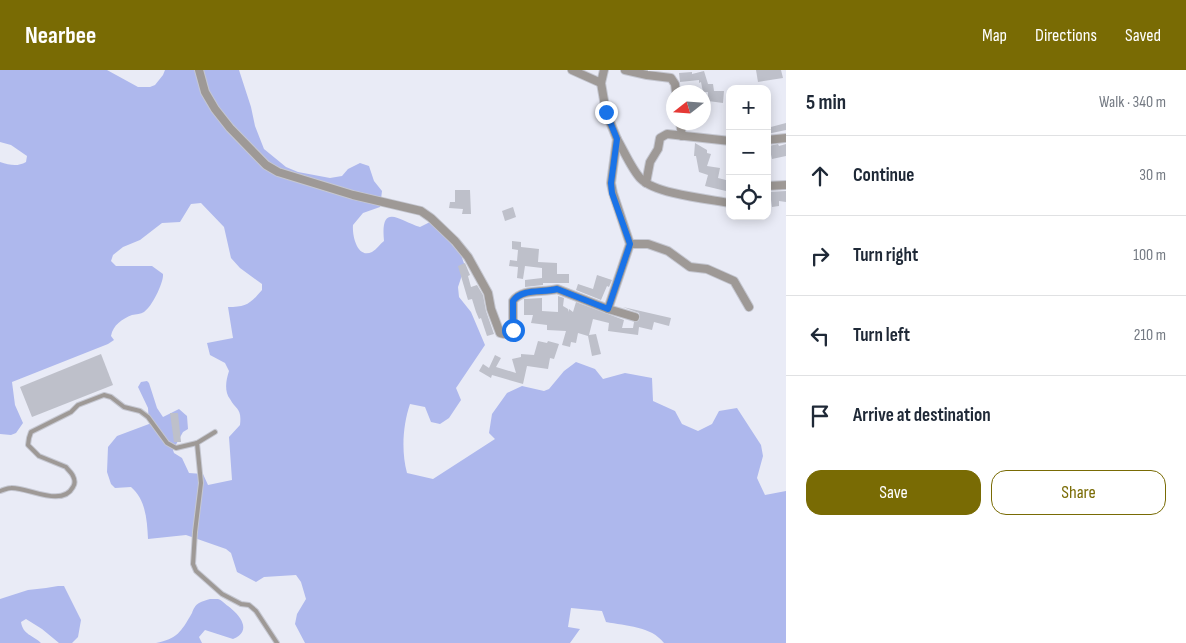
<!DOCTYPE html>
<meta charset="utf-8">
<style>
body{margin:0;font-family:"Sofia Sans Condensed",sans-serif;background:#f2f2f3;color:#1f2937}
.controls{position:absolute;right:15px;top:15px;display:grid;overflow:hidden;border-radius:10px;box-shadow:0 2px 12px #0003}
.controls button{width:45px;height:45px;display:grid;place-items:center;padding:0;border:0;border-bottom:1px solid #e0e1e3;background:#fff;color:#1f2937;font:25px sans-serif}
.compass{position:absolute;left:666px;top:15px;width:45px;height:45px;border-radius:50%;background:#fff;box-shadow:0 2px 12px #0003;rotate:253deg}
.stop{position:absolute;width:15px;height:15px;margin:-11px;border:4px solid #1a73e8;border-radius:50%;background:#fff}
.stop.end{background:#1a73e8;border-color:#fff;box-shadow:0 1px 5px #0008}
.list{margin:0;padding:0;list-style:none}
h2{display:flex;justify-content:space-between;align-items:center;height:65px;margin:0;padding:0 20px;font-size:21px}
h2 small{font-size:16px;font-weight:400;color:#747a83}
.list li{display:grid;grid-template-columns:32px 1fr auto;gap:15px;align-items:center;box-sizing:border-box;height:80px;padding:0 20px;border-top:1px solid #e0e1e3}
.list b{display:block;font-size:19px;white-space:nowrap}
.list em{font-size:16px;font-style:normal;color:#747a83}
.actions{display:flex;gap:10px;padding:15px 20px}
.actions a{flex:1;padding:11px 0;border:1px solid #796b04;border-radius:15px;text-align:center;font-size:18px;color:#796b04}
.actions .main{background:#796b04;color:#fff}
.icon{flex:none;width:28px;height:28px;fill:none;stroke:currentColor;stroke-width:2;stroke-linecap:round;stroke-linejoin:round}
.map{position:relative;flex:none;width:786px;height:573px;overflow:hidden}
header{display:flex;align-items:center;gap:30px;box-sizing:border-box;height:70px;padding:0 25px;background:#796b04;color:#fff}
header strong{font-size:24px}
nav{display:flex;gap:28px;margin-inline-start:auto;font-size:18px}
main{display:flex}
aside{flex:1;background:#fff}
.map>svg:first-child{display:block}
</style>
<header>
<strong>Nearbee</strong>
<nav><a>Map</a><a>Directions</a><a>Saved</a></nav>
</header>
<main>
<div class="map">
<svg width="786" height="573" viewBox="0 0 786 573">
<rect width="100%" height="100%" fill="#e9ebf6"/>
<g fill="#aeb8ed">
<path d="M0,0H107L138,17H150L155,15L163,5L165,0H239L251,37L255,56L264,79L286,97L298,102L330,108L342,106L348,99L360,93L369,96L374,111L382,121L380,137L363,143L353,155C352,165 357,189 372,182C377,179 380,174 384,171C380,131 400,151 420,157L430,152L442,163L461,185L465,196L458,217L459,227L471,242L485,275L456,318L461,330L449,348L440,354L431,352L425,337L410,334C403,355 401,380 407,403L433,409L495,369L489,363L492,344L507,323L522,316L544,321L549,319L564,301L576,292L595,299L603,309L625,303L652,308L653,331L675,341L682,354L698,361L712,354L719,341L737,338L761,375L763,386L757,408L765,425L786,421V573H664C651,556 626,556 606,552L602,541L571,538L568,557L580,559L570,573H305L295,554L297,544L306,529L301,512L296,505L264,507L256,512L237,502L231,483L226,479L186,465L148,469C147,450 146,430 131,417L115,418L111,414L107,402L108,377L117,366L149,354L148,338L138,317L141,312L147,311L149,313L157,338L163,347L179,339L187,346L188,359L183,362L173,380L174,383L182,388L189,403L203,404L208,415L232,410L229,367L240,355C242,338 236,340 230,329C224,321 226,310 229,301L225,293L210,285L207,273L233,268L228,237C246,237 250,234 262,220V214L240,198L231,188L224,157L201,133L191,134L180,152L162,153L140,170L123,177L113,185L111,191L116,196H152L163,204C164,212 152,237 144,242C141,244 136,244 132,245C122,249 113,255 111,266L114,270L108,274L12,312L15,335L23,353L16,363L11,365L0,364V92C10,95 17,97 26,92L27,86L11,75L0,72Z"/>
<path d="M58,516H64L81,550L78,567L72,573H59L42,559L26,549L21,552C23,565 33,565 41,573H0V529L28,520L46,518Z"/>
<path d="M210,529C211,529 218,529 218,529C222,530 225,534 228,536C240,545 253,561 233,569L205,560L199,567L202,573H156C177,569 181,562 192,543C193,540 195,535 199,533C202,531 207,530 210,529Z"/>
</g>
<g fill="#bec0ca">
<path d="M756,0H781L783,8L758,12Z"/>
<path d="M704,1L708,14H713L714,21H724L723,33L708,31V22H703L701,12L699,13V10L680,12L679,3L692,2V4Z"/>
<path d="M786,53V60L767,64V58Z"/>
<path d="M695,73L707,80V83L711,84L707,96L720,98L718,108L730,111V122L705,116L708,105L699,102L696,86H694Z"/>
<path d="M778,74L779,76L786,74V86L772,89L769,76Z"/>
<path d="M455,120H470L471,144H462L463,139L449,138L450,132H455Z"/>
<path d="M786,121V132L779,131V136L772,137L771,130L767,128V122Z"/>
<path d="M513,137L516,147L505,151L502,141Z"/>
<path d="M512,171L521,172V177L539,179L538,192L557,193V204H569V213H543V215L525,217V210L542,208V198L525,196L523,209L517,208L518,197L509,196L510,190L517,191L518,180L512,179Z"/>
<path d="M465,193L470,205L468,206L471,217L477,215L483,225L486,241L494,264L487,266L481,248L479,249L476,242L472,229L468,230L458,196Z"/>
<path d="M597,205L612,210L609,217L607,216L601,230L576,220L578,214L593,219Z"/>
<path d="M558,226L564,228L563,236L568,239V242L569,239L573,242L576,232L624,250L622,258H633L634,252L638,251L640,248L639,243L623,237L671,248L669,256L654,252L652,260L639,257L638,265L608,261L609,253L593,249L589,265L596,264L601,284L592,286L588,266L578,263L576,273L571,272L570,277L562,275L566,261L547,260V255L531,253L533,245H524V229L542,228V241L558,242Z"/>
<path d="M538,271L547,273L548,271L559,274L554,289L550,288L548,299L527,296L523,314L492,305L491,308L479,301L483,294L489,298L495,285L501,288L496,297L516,303L512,289L521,287V284L534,285Z"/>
<path d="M101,284L113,315L32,347L20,317Z"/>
<path d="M170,343H178L181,372H174Z"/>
</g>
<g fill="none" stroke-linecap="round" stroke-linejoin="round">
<g stroke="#c5c7d1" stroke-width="6">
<g id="lane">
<path d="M197,373L201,413L195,462L193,494L196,501L222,524L241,534L249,535L256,541L277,573"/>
<path d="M0,421C4,420 7,418 11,418C28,417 62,438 73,417C75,414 75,410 73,406C72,403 68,400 66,397L39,386L28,375L29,368L31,362L71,342L78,335L104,325L111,327L124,337L140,341L148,347L167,373L176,378L197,373L215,362"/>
</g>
</g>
<g stroke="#c5c7d1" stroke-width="10">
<g id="street">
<path d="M199,0L205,22L215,39L230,58L266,95L278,102L353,125L421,141L431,148L455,171L468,187L488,223L491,239L500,263L504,264H510L513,260V231C522,218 543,223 557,219L608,239"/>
<path d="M572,0L601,13"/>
<path d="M604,0L601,13L606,42L617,69L611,113L613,123L630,174L608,239L635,247"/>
<path d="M625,0L647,5L671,8L675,14L676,22"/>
<path d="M680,52L682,66"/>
<path d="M617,69C624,81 632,100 641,109C656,124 708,129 730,133"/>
<path d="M767,70L786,68"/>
<path d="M646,113L650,92L658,79L660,68L667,64L730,71"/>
<path d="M767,116L786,115"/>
<path d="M630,174H648L668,181L690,197L707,199L734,211L749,237"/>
</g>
</g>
<use href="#lane" stroke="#9e9996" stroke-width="4"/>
<use href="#street" stroke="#9e9996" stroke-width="8"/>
</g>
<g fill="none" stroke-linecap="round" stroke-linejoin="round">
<path stroke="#1a73e8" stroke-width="6" d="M513,260V231C522,218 543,223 557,219L608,239L630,174L612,123L611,113L617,69L606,42"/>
</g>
</svg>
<div class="controls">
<button>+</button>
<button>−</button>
<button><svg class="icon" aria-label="locate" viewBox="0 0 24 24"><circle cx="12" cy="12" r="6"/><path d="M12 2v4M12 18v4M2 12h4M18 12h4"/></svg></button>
</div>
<svg class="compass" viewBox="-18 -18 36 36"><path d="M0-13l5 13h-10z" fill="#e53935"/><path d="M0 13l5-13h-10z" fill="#747a83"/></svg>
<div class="stop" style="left:513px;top:260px"></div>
<div class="stop end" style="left:606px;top:42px"></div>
</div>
<aside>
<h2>5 min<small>Walk · 340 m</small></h2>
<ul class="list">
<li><svg class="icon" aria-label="ahead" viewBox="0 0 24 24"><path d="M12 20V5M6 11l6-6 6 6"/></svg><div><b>Continue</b></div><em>30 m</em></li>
<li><svg class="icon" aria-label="right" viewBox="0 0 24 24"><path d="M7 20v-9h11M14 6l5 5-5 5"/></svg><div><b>Turn right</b></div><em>100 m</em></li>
<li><svg class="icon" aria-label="left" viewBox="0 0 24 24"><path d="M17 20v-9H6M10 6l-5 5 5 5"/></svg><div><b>Turn left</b></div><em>210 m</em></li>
<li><svg class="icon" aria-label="arrive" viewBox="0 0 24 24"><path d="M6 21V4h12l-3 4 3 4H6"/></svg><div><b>Arrive at destination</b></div></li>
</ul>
<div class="actions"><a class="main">Save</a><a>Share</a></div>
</aside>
</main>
